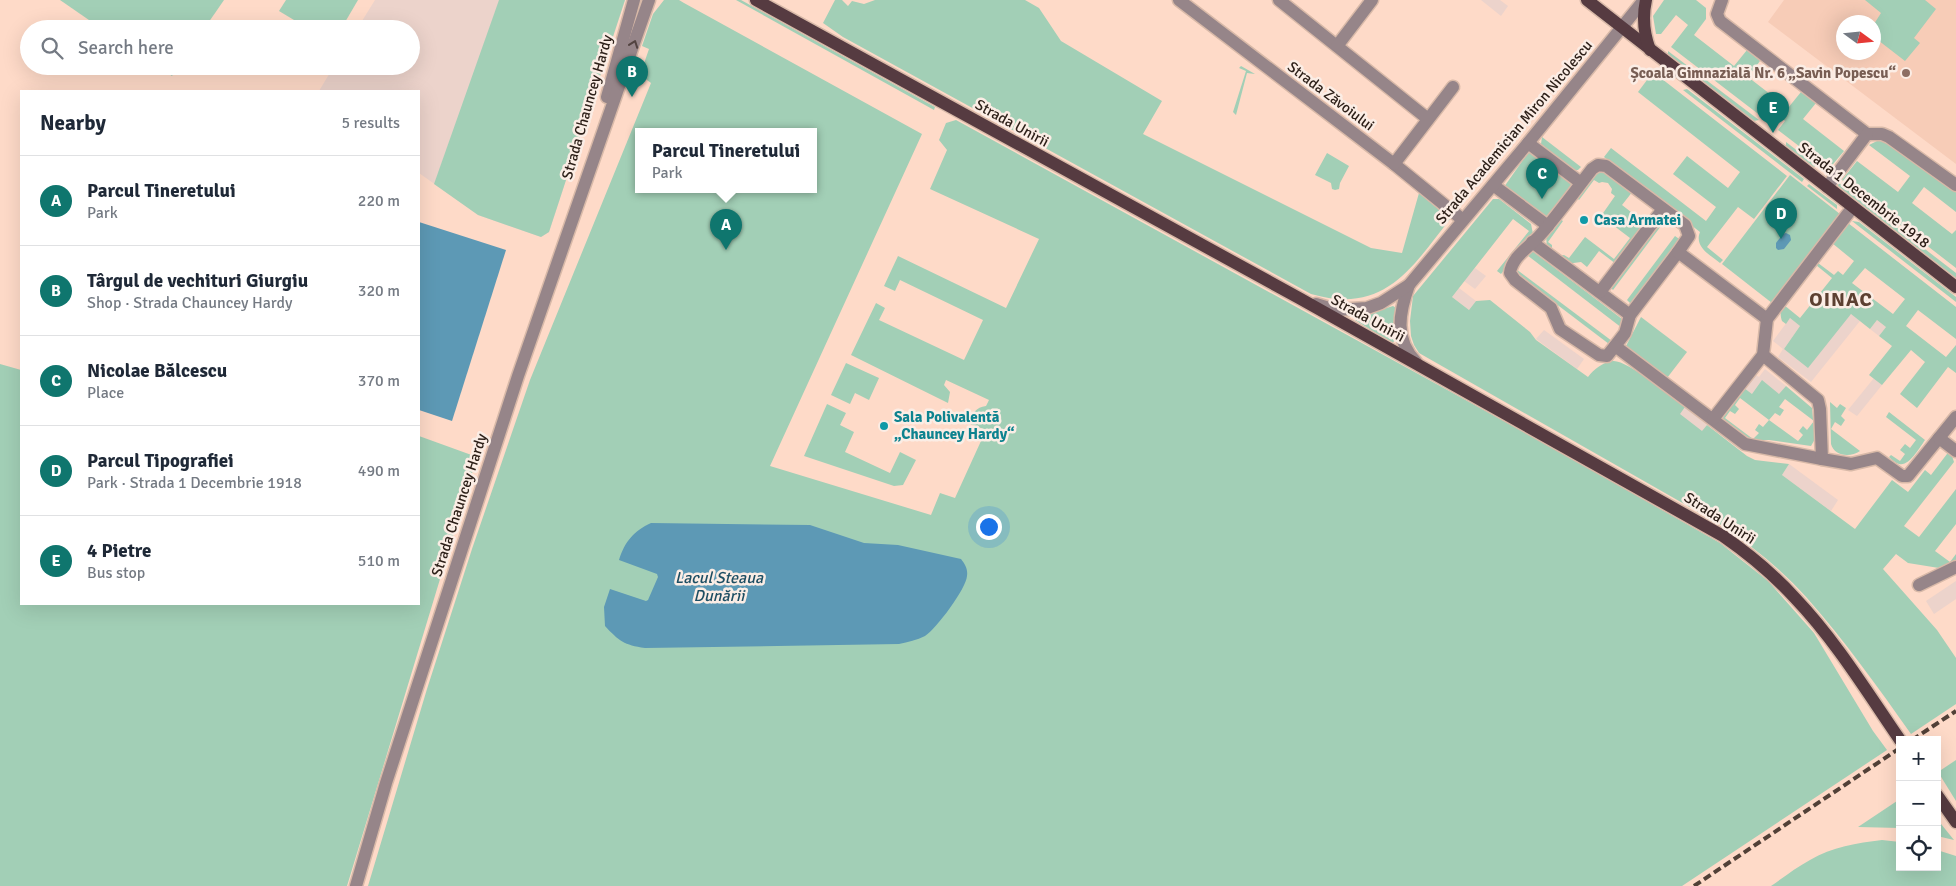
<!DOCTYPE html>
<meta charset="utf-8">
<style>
body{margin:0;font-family:Signika,sans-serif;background:#f6f6f7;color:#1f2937}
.controls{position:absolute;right:15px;bottom:15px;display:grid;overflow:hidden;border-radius:0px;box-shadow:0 5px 20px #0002}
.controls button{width:45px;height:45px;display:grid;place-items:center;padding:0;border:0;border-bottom:1px solid #e0e1e3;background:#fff;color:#1f2937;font:25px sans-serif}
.compass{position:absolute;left:1836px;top:15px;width:45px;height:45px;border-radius:50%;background:#fff;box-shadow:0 5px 20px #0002;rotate:105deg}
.you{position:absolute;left:988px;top:526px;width:18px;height:18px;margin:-12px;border:4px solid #fff;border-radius:50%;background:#1a73e8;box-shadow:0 0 0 8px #1a73e833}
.badge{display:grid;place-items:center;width:32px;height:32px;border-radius:50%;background:#0f766e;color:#fff;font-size:16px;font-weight:700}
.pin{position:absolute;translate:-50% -41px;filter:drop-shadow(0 1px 2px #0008)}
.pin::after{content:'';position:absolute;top:26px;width:18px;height:15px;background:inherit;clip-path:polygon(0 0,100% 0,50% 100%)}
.popup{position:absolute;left:635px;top:128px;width:182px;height:65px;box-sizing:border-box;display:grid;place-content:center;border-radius:0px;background:#fff;filter:drop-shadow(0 1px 4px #0005);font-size:16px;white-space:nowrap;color:#747a83}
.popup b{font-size:19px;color:#1f2937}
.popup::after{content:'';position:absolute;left:50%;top:100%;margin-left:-10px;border:10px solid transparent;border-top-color:#fff}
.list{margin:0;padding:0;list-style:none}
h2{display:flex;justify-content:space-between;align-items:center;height:65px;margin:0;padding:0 20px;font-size:21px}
h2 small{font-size:16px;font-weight:400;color:#747a83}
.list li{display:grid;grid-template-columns:32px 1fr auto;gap:15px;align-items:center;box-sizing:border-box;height:90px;padding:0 20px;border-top:1px solid #e0e1e3}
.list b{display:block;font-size:19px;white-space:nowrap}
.list p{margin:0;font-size:16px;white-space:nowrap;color:#747a83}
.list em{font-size:16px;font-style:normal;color:#747a83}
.icon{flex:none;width:28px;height:28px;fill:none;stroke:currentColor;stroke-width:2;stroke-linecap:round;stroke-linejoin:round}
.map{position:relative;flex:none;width:1956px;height:886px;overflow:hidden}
.search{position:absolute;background:#fff;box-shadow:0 5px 20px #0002;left:20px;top:20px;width:400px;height:55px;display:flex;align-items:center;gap:12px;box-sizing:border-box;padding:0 18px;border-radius:28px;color:#747a83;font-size:19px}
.panel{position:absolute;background:#fff;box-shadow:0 5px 20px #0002;left:20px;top:90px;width:400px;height:515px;border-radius:0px}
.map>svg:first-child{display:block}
</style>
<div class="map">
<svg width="1956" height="886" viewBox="0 0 1956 886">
<rect width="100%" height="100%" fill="#fedac8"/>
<g fill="#ecd3cb">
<path d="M375,0H625L549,232L541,237L478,215L419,173V91H319L334,66H411V29H357Z"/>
<path d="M1481,0H1500L1508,6L1501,16Z"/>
<path d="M1475,268L1486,276L1475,289L1464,281Z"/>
<path d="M1459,288L1476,301L1469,310L1452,297Z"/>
<path d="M1852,314L1860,321L1811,382L1778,357L1783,349L1773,341L1790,318L1800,326L1784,349Z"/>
<path d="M1877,320L1886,327L1879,336L1870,329Z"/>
<path d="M1544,330L1584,359L1577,369L1536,339Z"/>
<path d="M1765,369L1786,386L1780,394H1752L1742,387L1753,373L1759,377Z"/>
<path d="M1874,378L1882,385L1857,416L1848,410Z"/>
<path d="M1685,407L1707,425L1702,432L1679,414Z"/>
<path d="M1789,464L1838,500L1831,511L1782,475Z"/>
<path d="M1956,581V599L1934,614L1926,601Z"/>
</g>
<path fill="#f7ccb7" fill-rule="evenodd" d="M1784,0H1956V164L1768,22ZM1844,22H1874V52H1844Z"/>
<g fill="#a2cfb6" fill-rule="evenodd">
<path d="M60,0H224L204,29H102Z"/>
<path d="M286,0H358L341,29H309L279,11Z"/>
<path d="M499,0H625L549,232L541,237L478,215L434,184Z"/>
<path d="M664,0H679L684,3L922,134L770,466L931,515L940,493L955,498L986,430L968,423C972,414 976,407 986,406L989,400L946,380L944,385L950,392L948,403L851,355L876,303L885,308L879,320L964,360L983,320L900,280L895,291L884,286L898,256L1006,308L1039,239L930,189L947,150L939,140L946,123L956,120L1569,457L1720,543L1768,581L1814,633L1873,731L1887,750L1682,886H368L427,689L472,549L530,380L651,83L640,75L649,49L642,46L653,14ZM638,131H814V189H638Z"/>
<path d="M736,0H741L935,107L934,110Z"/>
<path d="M835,0H842L848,6L852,1L864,4L875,0H1025L1039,8L1061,41L1162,101L1143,134L1371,248L1402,253L1419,193L1450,219C1411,269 1384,315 1311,294L843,37L823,23Z"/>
<path d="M1664,0H1696L1706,8V19L1694,35L1734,66L1747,50L1760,61L1748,77L1788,108L1801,92L1816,103L1803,119L1844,151L1829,169L1778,130L1785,121L1778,114L1770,123L1671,47L1688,25L1676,15L1661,34H1656L1653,16Z"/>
<path d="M1865,0H1925L1936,9L1914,38L1920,43L1905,61L1874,37V24L1881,13Z"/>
<path d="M1668,51L1759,120L1754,121L1668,55Z"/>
<path d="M157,66H178L172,76Z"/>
<path d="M1241,66L1255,74L1247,73L1236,115L1233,112L1246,71L1239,68Z"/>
<path d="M1653,72L1787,176L1754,219L1738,207L1707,247L1723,260L1720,263C1710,255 1694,247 1700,232L1604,157L1611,148L1706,221L1716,207L1673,174L1687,156L1728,188L1740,172L1638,92Z"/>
<path d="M1687,89L1804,179L1802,182L1683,90Z"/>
<path d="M1542,137L1581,167L1578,170H1574L1541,144Z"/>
<path d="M1879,140L1887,141L1956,192V212L1924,187L1912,203L1952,234L1956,230V268L1842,180L1857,161L1898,192L1910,176L1869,145Z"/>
<path d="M1786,142L1816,165L1814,167L1786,146Z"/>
<path d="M1531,152L1574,184L1547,219L1504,187L1528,153Z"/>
<path d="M1327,153L1349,166L1340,183L1339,189L1335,190L1332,189L1331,183L1315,175Z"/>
<path d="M1598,168L1633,191L1622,205L1640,219L1641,229L1616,264L1599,251L1587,267L1581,262L1566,264L1547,249L1546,234L1558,218L1563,221L1548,242L1552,245V252L1558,256L1564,255L1569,258L1585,237L1614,259L1630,238L1601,216L1615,196L1611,193L1612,189L1608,183L1602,182L1599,183L1594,180L1579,200L1575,196Z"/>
<path d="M1790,175L1840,214L1772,303L1722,264Z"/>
<path d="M1838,182L1956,273V278L1838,186Z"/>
<path d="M1809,184L1837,205V209L1807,186Z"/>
<path d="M1493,199H1499L1531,224L1533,234L1501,274L1497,271L1529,231L1513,219L1452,297L1469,310L1476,301L1490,300L1530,332L1536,340L1588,377C1594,369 1603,362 1613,361C1628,360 1671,397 1685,407L1680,414L1702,431L1707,425L1747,456L1755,460L1789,464L1782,475L1855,529L1892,480L1908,492L1925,470L1931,475L1950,450L1954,462L1904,526L1919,537L1956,489V524L1935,551L1950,562L1956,554V563L1939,568L1908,563L1896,554L1883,569L1937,630L1956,658V704L1911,734C1878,687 1844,640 1807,598C1782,570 1753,547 1723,526L1419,353L1414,345L1411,336L1410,321L1413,296Z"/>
<path d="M1852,221L1859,222L1956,297V302Z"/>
<path d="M1658,223L1661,226L1613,290L1610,287Z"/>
<path d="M1848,223L1956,307V339L1918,310L1906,326L1946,357L1956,345V373L1948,367L1917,408L1900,394L1925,362L1911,350L1882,385L1869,375L1892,346L1879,336L1886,327L1877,320L1870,329L1851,314L1808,368L1784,349L1800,326L1790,318L1786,324L1782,321C1780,315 1780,311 1784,305L1800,318L1832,278L1816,265L1818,263L1834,275L1838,271L1843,275L1854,261L1832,243ZM1865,268L1905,299L1893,314L1852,283Z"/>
<path d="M1675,236L1682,241L1633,306L1627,300Z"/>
<path d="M1531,250L1626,322L1622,328L1527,255Z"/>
<path d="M1516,269L1612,341L1609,344L1514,272Z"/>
<path d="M1393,306L1396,308L1397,339L1392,343L1355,320L1358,317Z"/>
<path d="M1641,317L1687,352L1667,378L1625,348Z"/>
<path d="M846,363L879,378L869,400L855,393L850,404L831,395Z"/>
<path d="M0,364L21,370V604H419V436L477,457L347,886H0Z"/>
<path d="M1762,380L1779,394L1786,386L1812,408L1815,439L1811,446L1769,440H1747L1722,419L1744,388L1752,394ZM1740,398L1769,420L1763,427L1759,424L1755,430L1759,433L1753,439L1725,418L1730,411L1735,414L1739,409L1735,405ZM1785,399L1814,421L1807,430L1803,426L1799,431L1803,435L1798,441L1769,420L1775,413L1780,416L1784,410L1779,407Z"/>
<path d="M1830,402L1837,408L1840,404L1846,408L1841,416L1845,420L1841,426L1835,422L1831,429L1860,451C1850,458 1834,456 1831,444Z"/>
<path d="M827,404L846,413L840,425L854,432L845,452L890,473L900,452L916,460L903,485L894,486L804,456Z"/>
<path d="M1889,412L1925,440C1920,447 1909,467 1899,464C1896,463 1892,460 1889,457L1891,455L1900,461L1905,454L1900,450L1905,444L1910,448L1916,440L1886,417Z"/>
<path d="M1956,760V801L1938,772Z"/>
<path d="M1900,799V828L1858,827Z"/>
<path d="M1937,819L1954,840L1937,836Z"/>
<path d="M1882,840L1900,842V867H1937V850L1956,856V886H1771C1784,877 1797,867 1810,860C1832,847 1857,843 1882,840Z"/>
</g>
<g fill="#5d99b5">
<path d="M419,222L506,250L452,421L419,410Z"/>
<path d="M1786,233L1790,235L1791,240L1784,249L1778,250L1776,248V243L1783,234Z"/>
<path d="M651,523L810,525L864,543L898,545L961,559C965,564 968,569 967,576C966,589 936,629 925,636C917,640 908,642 899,644L645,648C624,645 619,641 605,626L604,607L610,589L646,601L648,600L658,577L657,574L619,560C625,541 634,531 651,523Z"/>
</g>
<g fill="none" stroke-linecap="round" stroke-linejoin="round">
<g stroke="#d8b9a8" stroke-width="15">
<g id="minor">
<path d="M1179,0L1394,164L1463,220"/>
<path d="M1279,0L1428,119"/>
<path d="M1722,0L1717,14L1720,21L1867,134H1882L1889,137L1956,185"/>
<path d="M1337,46L1372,0"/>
<path d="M607,97L634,0"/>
<path d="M1528,143L1581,183"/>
<path d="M1394,164L1453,87"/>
<path d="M1493,185L1548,226"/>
<path d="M1827,187L1867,134"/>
<path d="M1532,242L1630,315"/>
<path d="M1678,252L1630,315L1625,333L1615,346L1745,444L1822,459"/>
<path d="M1409,285C1399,313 1394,339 1416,362"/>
<path d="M1600,292L1663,209"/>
<path d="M1316,304L1336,310L1367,308L1381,303L1409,285L1528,143L1644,0"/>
<path d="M1615,346L1607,356L1599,355L1560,329L1551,308L1515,280L1510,273C1512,256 1531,246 1541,234C1559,213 1575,191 1592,169L1598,165L1606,166L1685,225L1689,236L1678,252L1767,319"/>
<path d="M1763,355L1818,400L1820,409L1822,459L1851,464L1877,458L1902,476H1908L1956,417"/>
<path d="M1713,419L1763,355L1767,319L1853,207"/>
<path d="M1939,438L1956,451"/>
<path d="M1919,585L1956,567"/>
<path d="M356,886L386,783L518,376L649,0"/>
</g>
</g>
<g stroke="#d8b9a8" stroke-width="15">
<g id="major">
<path d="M756,0L1299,298L1723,536C1749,554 1774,575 1795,598C1836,641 1867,692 1900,740"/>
<path d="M1587,0L1956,287"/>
<path d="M1646,0C1642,18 1644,34 1650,50"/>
<path d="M1937,795L1956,822"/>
</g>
</g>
<use href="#minor" stroke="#968589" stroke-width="12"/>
<use href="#major" stroke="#563b41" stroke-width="12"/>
<g stroke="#514037" stroke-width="4" stroke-dasharray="8 4" stroke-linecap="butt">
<path d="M1912,740L1956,711"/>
<path d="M1694,886L1900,748"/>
</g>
</g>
<defs><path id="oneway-chevron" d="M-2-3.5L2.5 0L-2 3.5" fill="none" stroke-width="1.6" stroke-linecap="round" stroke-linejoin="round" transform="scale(1.25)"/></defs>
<use stroke="#524340" href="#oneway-chevron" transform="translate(634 44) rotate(-70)"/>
<circle fill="#8d6e63" stroke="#fbede5" stroke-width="2" cx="1906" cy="73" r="5"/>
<g fill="#0f9aa8" stroke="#fbede5" stroke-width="2">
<circle cx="1584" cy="220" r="5"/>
<circle cx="884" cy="426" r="5"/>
</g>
<g text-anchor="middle" stroke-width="5" stroke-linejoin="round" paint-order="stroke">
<g font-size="15" font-weight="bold" fill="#785e54" stroke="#fbede5" text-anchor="end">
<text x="1896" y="78">Școala Gimnazială Nr. 6 „Savin Popescu“</text>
</g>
<g font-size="15" fill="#2d2019" stroke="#fbede5">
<text transform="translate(1331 96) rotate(37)" y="5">Strada Zăvoiului</text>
<text transform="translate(587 107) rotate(-74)" y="5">Strada Chauncey Hardy</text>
<text transform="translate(1012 123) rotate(29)" y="5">Strada Unirii</text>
<text transform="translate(1514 132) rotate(-50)" y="5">Strada Academician Miron Nicolescu</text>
<text transform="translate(1864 195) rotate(38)" y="5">Strada 1 Decembrie 1918</text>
<text transform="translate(1368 318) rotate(29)" y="5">Strada Unirii</text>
<text transform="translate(459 505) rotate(-72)" y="5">Strada Chauncey Hardy</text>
<text transform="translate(1720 518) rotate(33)" y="5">Strada Unirii</text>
</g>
<g font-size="15" font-weight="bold" fill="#0d838f" stroke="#fbede5" text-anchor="start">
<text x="1594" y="225">Casa Armatei</text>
<text x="894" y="422">Sala Polivalentă<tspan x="894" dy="17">„Chauncey Hardy“</tspan></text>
</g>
<g font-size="16" font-style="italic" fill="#1d4e63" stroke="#fbede5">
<text x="719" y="583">Lacul Steaua<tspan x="719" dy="18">Dunării</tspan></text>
</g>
<g font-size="20" font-weight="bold" letter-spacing="1" fill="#5c4031" stroke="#fbede5">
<text x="1841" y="306">OINAC</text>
</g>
</g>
</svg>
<div class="controls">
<button>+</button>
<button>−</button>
<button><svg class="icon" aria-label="locate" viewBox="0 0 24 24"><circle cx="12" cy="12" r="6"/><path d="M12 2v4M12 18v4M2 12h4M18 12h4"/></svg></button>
</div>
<svg class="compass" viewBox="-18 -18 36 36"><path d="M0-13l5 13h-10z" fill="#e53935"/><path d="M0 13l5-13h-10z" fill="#747a83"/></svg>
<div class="you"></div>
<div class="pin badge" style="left:726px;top:250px">A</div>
<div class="popup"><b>Parcul Tineretului</b>Park</div>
<div class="pin badge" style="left:632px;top:97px">B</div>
<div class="pin badge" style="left:1542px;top:199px">C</div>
<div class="pin badge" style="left:1781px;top:239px">D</div>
<div class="pin badge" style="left:1773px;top:133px">E</div>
<div class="search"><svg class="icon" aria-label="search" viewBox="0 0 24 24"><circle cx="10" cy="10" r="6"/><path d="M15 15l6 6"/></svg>Search here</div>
<section class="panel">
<h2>Nearby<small>5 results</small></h2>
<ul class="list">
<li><span class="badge">A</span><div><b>Parcul Tineretului</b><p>Park</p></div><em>220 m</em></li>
<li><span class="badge">B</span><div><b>Târgul de vechituri Giurgiu</b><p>Shop · Strada Chauncey Hardy</p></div><em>320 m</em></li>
<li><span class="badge">C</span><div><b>Nicolae Bălcescu</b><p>Place</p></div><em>370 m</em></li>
<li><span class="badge">D</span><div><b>Parcul Tipografiei</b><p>Park · Strada 1 Decembrie 1918</p></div><em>490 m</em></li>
<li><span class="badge">E</span><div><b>4 Pietre</b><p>Bus stop</p></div><em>510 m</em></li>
</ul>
</section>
</div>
